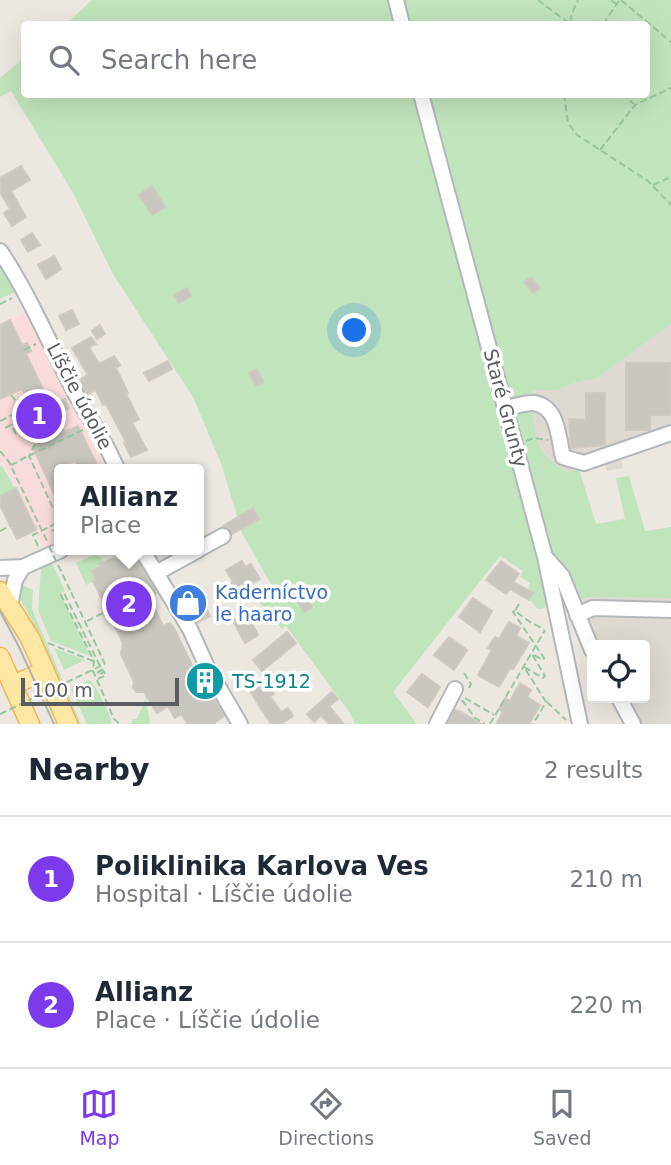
<!DOCTYPE html>
<meta charset="utf-8">
<style>
body{margin:0;font-family:"DejaVu Sans",sans-serif;background:#f2f2f3;color:#1f2937}
.controls{position:absolute;right:21px;bottom:21px;display:grid;overflow:hidden;border-radius:7px;box-shadow:0 7px 28px #0002}
.controls button{width:63px;height:63px;display:grid;place-items:center;padding:0;border:0;border-bottom:2px solid #e0e1e3;background:#fff;color:#1f2937;font:35px sans-serif}
.scale{position:absolute;left:21px;bottom:18px;width:158px;box-sizing:border-box;padding-left:7px;border:4px solid #595d61;border-top:0;font-size:19px;line-height:24px;white-space:nowrap;color:#595d61;-webkit-text-stroke:5px #fff;paint-order:stroke}
.you{position:absolute;left:355px;top:331px;width:24px;height:24px;margin:-18px;border:5px solid #fff;border-radius:50%;background:#1a73e8;box-shadow:0 0 0 10px #1a73e833}
.badge{display:grid;place-items:center;width:46px;height:46px;border-radius:50%;background:#7c3aed;color:#fff;font-size:23px;font-weight:700}
.pin{position:absolute;translate:-50% -50%;border:4px solid #fff;box-shadow:0 2px 7px #0006}
.popup{position:absolute;left:54px;top:464px;width:150px;height:91px;box-sizing:border-box;display:grid;place-content:center;border-radius:7px;background:#fff;filter:drop-shadow(0 2px 5px #0005);font-size:23px;white-space:nowrap;color:#747a83}
.popup b{font-size:26px;color:#1f2937}
.popup::after{content:'';position:absolute;left:50%;top:100%;margin-left:-14px;border:14px solid transparent;border-top-color:#fff}
.list{margin:0;padding:0;list-style:none}
h2{display:flex;justify-content:space-between;align-items:center;height:91px;margin:0;padding:0 28px;font-size:30px}
h2 small{font-size:23px;font-weight:400;color:#747a83}
.list li{display:grid;grid-template-columns:46px 1fr auto;gap:21px;align-items:center;box-sizing:border-box;height:126px;padding:0 28px;border-top:2px solid #e0e1e3}
.list b{display:block;font-size:26px;white-space:nowrap}
.list p{margin:0;font-size:23px;white-space:nowrap;color:#747a83}
.list em{font-size:23px;font-style:normal;color:#747a83}
.icon{flex:none;width:38px;height:38px;fill:none;stroke:currentColor;stroke-width:2;stroke-linecap:round;stroke-linejoin:round}
.map{position:relative;flex:none;width:671px;height:724px;overflow:hidden}
.search{position:absolute;background:#fff;box-shadow:0 7px 28px #0002;left:21px;right:21px;top:21px;height:77px;display:flex;align-items:center;gap:18px;box-sizing:border-box;padding:0 24px;border-radius:7px;color:#747a83;font-size:26px}
.sheet{height:343px;background:#fff}
nav{display:flex;justify-content:space-around;align-items:center;box-sizing:border-box;height:98px;border-top:2px solid #e0e1e3;background:#fff;font-size:19px;color:#747a83}
nav a{display:grid;justify-items:center;gap:4px}
nav .on{color:#7c3aed}
.map>svg:first-child{display:block}
</style>
<div class="map">
<svg width="671" height="724" viewBox="0 0 671 724">
<rect width="100%" height="100%" fill="#ece8e0"/>
<g fill="#dedad1">
<path d="M671,324V442L621,459L623,468L607,471L604,461L568,472L553,464L534,438L532,389L557,390L580,381L596,379Z"/>
<path d="M591,597L671,598V724H641L625,698H645V645H598L577,602Z"/>
</g>
<path fill="#fadbdb" d="M25,313L105,469H59V541L44,548L3,462L0,463V321L2,324Z"/>
<g fill="#c0e4bc">
<path d="M92,0H671V324L596,379L580,381L557,390H532C534,428 530,452 568,472L579,469L596,524L625,519L616,478L629,476L645,531L671,527V598L591,597L567,604L547,599L544,608L538,609L530,600L533,593L528,589L530,583L520,577L523,571L500,556L393,692L417,724H355L350,713L286,626L282,629L254,596L272,586L242,533L222,466L193,397L114,276L72,191L11,91L0,97V78L24,58V94H646V24H66Z"/>
<path d="M0,262L17,291L0,299Z"/>
<path d="M2,466L15,488L0,496V467Z"/>
<path d="M93,555L101,557L104,562L92,571L96,580L86,585L76,563Z"/>
<path d="M52,563L65,591L60,594L90,656L51,641L38,610L41,568Z"/>
<path d="M20,584L33,590L32,609L81,724H74L45,657L41,637L19,597Z"/>
<path d="M54,648L85,660L64,670Z"/>
<path d="M90,680C95,684 111,716 112,724H87L71,689Z"/>
<path d="M146,697L150,724H131L133,719H137Z"/>
</g>
<g fill="#c9c5bf" stroke="#d0c9bf" stroke-width="2">
<path d="M21,166L30,180L11,191L26,217L12,226L4,213L10,209L0,192V178Z"/>
<path d="M152,186L165,207L152,215L139,195Z"/>
<path d="M32,233L40,245L28,252L21,240Z"/>
<path d="M54,256L61,269L46,279L38,265Z"/>
<path d="M531,277L540,288L533,293L524,282Z"/>
<path d="M187,288L191,296L179,303L174,295Z"/>
<path d="M72,310L79,324L66,330L59,316Z"/>
<path d="M10,320L22,345L27,343L31,351L26,354L51,406L65,399L69,408L56,415L64,432L78,426L99,469H79L75,461L59,468V505L33,447L47,440L22,389L0,399V325Z"/>
<path d="M100,325L105,334L97,339L92,331Z"/>
<path d="M91,337L96,344L89,347L99,364L114,356L120,365L116,368L128,393L126,394L139,419L132,423L147,450L131,457L124,443L126,442L106,404L103,405L96,390L87,395L79,380L88,375L72,348Z"/>
<path d="M168,361L172,369L149,381L144,373Z"/>
<path d="M626,363H671V415H650V430H626Z"/>
<path d="M257,369L263,382L256,386L249,373Z"/>
<path d="M586,393H605V445L571,448L569,419L586,420Z"/>
<path d="M16,488L36,530L17,539L0,505V496Z"/>
<path d="M253,508L259,519L232,534L229,528L223,526Z"/>
<path d="M132,550L156,593L150,598L163,626L170,623L174,628L194,669L201,681L203,680L224,716L213,724H188L181,714L175,718L168,706L157,713L144,692H136L133,687L134,682L121,654L123,643L93,581L96,580L92,571L101,566L100,564Z"/>
<path d="M242,561L245,567L251,564L260,579L245,587L250,595L237,602L228,585L233,582L226,570Z"/>
<path d="M501,561L519,574L513,582L533,593L529,600L510,589L506,594L486,580Z"/>
<path d="M302,590L312,607L304,612L294,595Z"/>
<path d="M197,591L210,616L197,623L183,598Z"/>
<path d="M473,598L492,611L480,632L459,617Z"/>
<path d="M247,614L258,635L245,643L233,621Z"/>
<path d="M509,622L520,628L516,636L529,643L513,669L510,668L499,687L478,675L492,650L488,648L495,637L499,639Z"/>
<path d="M287,632L296,643L262,671L253,660Z"/>
<path d="M449,637L467,650L454,670L434,655Z"/>
<path d="M422,674L440,687L428,707L407,692Z"/>
<path d="M264,681L274,694L270,696L281,712L288,708L293,716L281,724H271L250,691Z"/>
<path d="M520,683L531,690L527,697L540,705L529,724H496L503,712L499,709L505,698L510,701Z"/>
<path d="M332,692L338,699L329,706L344,724H329L321,715L314,722L307,714Z"/>
<path d="M455,710L461,712L481,724H448Z"/>
</g>
<g fill="none" stroke-linecap="round" stroke-linejoin="round">
<g stroke="#b3b7bb" stroke-width="18">
<g id="minor">
<path d="M396,0L402,24"/>
<path d="M421,94L545,557L580,724"/>
<path d="M0,251C29,294 49,343 73,389C87,416 106,441 117,469"/>
<path d="M506,408C514,407 525,402 534,403C559,407 558,438 563,457L584,463L671,433"/>
<path d="M199,549L223,536"/>
<path d="M142,550L190,629L208,669L240,724"/>
<path d="M546,558L562,576L592,650"/>
<path d="M0,568L23,567L61,550"/>
<path d="M156,573L198,550"/>
<path d="M10,606L15,580L23,567"/>
<path d="M577,615L593,608L671,610"/>
<path d="M619,698L633,724"/>
<path d="M437,724L455,689"/>
</g>
</g>
<g stroke="#f0b556" stroke-width="21">
<g id="major">
<path d="M0,591L30,638L68,724"/>
<path d="M0,657L30,724"/>
<path d="M13,685L45,671"/>
</g>
</g>
<g stroke="#97c79f" stroke-width="2" stroke-dasharray="7 3.5" stroke-linecap="butt">
<path d="M538,0L570,24L572,13L578,0"/>
<path d="M611,0L616,4"/>
<path d="M621,0L671,42"/>
<path d="M603,24L619,1"/>
<path d="M564,94L568,123L577,135L648,181L671,205"/>
<path d="M622,94L634,104"/>
<path d="M600,150L635,105L671,88"/>
<path d="M653,185L671,177"/>
<path d="M0,304L12,298"/>
<path d="M24,350L36,344"/>
<path d="M11,395L23,410"/>
<path d="M5,428L11,425L16,434L20,432L16,424"/>
<path d="M37,440L40,444"/>
<path d="M526,441L534,438L548,440"/>
<path d="M0,451L9,462L48,543"/>
<path d="M20,460L83,430"/>
<path d="M11,465L22,460"/>
<path d="M0,531L10,526"/>
<path d="M52,531L59,527"/>
<path d="M38,546L33,535L59,522"/>
<path d="M71,592L105,664"/>
<path d="M519,604L515,611L530,622L544,629"/>
<path d="M515,611L513,612L544,658L543,660L532,654L545,676L543,678L524,667L546,702L533,724"/>
<path d="M87,621L107,611"/>
<path d="M48,643L93,661"/>
<path d="M100,666L64,593L61,595L94,661L93,671L114,719L120,724"/>
<path d="M102,670L104,672L99,675L98,672L103,669"/>
<path d="M464,673L471,684L468,690"/>
<path d="M98,679L106,675L104,672"/>
<path d="M465,698L494,715"/>
<path d="M462,700L475,718L485,724"/>
<path d="M547,702L566,720"/>
<path d="M490,724L545,630"/>
</g>
<use href="#minor" stroke="#fff" stroke-width="14"/>
<use href="#major" stroke="#fee6a3" stroke-width="18"/>
<path stroke="#b0b1b1" stroke-width="2" d="M0,611L19,647L54,724"/>
<g stroke="#97c79f" stroke-width="2" stroke-dasharray="7 3.5" stroke-linecap="butt">
<path d="M0,421L23,410L37,440L29,456L59,521"/>
<path d="M49,546L71,592"/>
<path d="M97,673L102,670"/>
<path d="M0,714L105,664"/>
</g>
</g>
<defs>
<g id="shop-disc" transform="scale(2.0125)"><circle r="9.5" fill="#3f7fe0" stroke="#fff"/><path d="M-5-2.5h2.3a2.7 3.5 0 0 1 5.4 0H5L5.5 6h-11ZM-1.5-2.5h3a1.5 2.3 0 0 0-3 0Z" fill="#fff"/></g>
<g id="building-disc" transform="scale(2.0125)"><circle r="9.5" fill="#0f9aa8" stroke="#fff"/><path d="M-4-6H4V6H1V3H-1V6H-4ZM-2.5-4.3h1.7v1.8h-1.7ZM.8-4.3h1.7v1.8H.8ZM-2.5-1h1.7V.8h-1.7ZM.8-1h1.7V.8H.8Z" fill="#fff"/></g>
</defs>
<g fill-rule="evenodd">
<use href="#shop-disc" x="188" y="603"/>
<use href="#building-disc" x="205" y="681"/>
</g>
<g text-anchor="middle" stroke-width="7" stroke-linejoin="round" paint-order="stroke">
<g font-size="19" fill="#595d61" stroke="#fff">
<text transform="translate(80 396) rotate(62)" y="7">Líščie údolie</text>
<text transform="translate(506 408) rotate(75)" y="7">Staré Grunty</text>
</g>
<g font-size="19" fill="#366cbe" stroke="#fff" text-anchor="start">
<text x="215" y="599">Kaderníctvo<tspan x="215" dy="22">le haaro</tspan></text>
</g>
<g font-size="19" fill="#0d838f" stroke="#fff" text-anchor="start">
<text x="232" y="688">TS-1912</text>
</g>
</g>
</svg>
<div class="controls">
<button><svg class="icon" aria-label="locate" viewBox="0 0 24 24"><circle cx="12" cy="12" r="6"/><path d="M12 2v4M12 18v4M2 12h4M18 12h4"/></svg></button>
</div>
<div class="scale">100 m</div>
<div class="you"></div>
<div class="pin badge" style="left:39px;top:416px">1</div>
<div class="pin badge" style="left:129px;top:604px">2</div>
<div class="popup"><b>Allianz</b>Place</div>
<div class="search"><svg class="icon" aria-label="search" viewBox="0 0 24 24"><circle cx="10" cy="10" r="6"/><path d="M15 15l6 6"/></svg>Search here</div>
</div>
<section class="sheet">
<h2>Nearby<small>2 results</small></h2>
<ul class="list">
<li><span class="badge">1</span><div><b>Poliklinika Karlova Ves</b><p>Hospital · Líščie údolie</p></div><em>210 m</em></li>
<li><span class="badge">2</span><div><b>Allianz</b><p>Place · Líščie údolie</p></div><em>220 m</em></li>
</ul>
</section>
<nav>
<a class="on"><svg class="icon" aria-label="map" viewBox="0 0 24 24"><path d="M3 6l6-2 6 2 6-2v14l-6 2-6-2-6 2zM9 4v14M15 6v14"/></svg>Map</a>
<a><svg class="icon" aria-label="directions" viewBox="0 0 24 24"><path d="M12 3l9 9-9 9-9-9zM9 14v-3h6M13 9l2 2-2 2"/></svg>Directions</a>
<a><svg class="icon" aria-label="saved" viewBox="0 0 24 24"><path d="M7 4h10v16l-5-4-5 4z"/></svg>Saved</a>
</nav>
